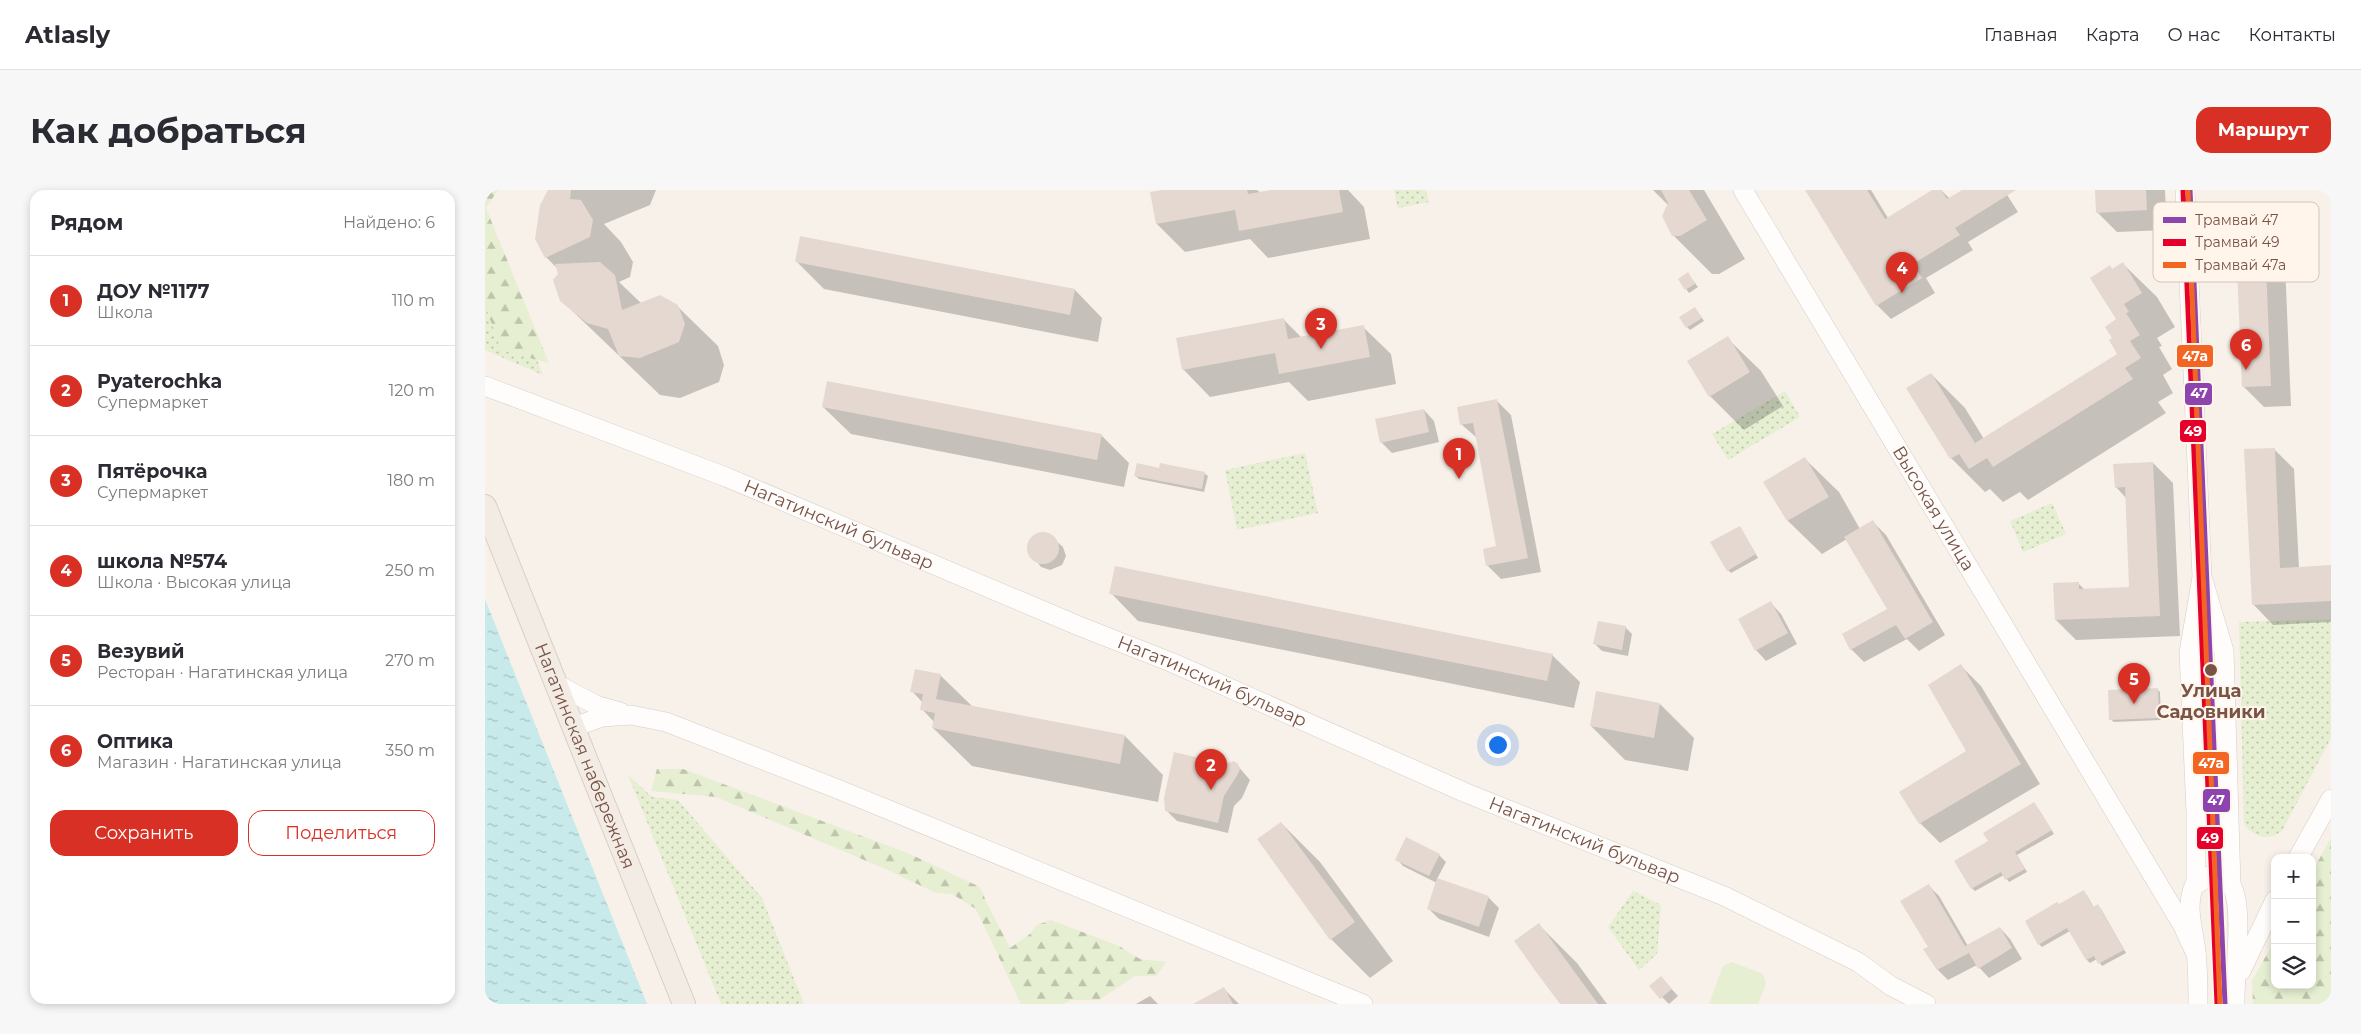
<!DOCTYPE html>
<html lang="ru">
<meta charset="utf-8">
<style>
body{margin:0;font-family:Montserrat,sans-serif;background:#f7f7f7;color:#2b2b33}
.controls{position:absolute;right:15px;bottom:15px;display:grid;overflow:hidden;border-radius:10px;box-shadow:0 2px 8px #0003}
.controls button{width:45px;height:45px;display:grid;place-items:center;padding:0;border:0;border-bottom:1px solid #e1e1e2;background:#fff;color:#2b2b33;font:25px sans-serif}
.you{position:absolute;left:1012px;top:554px;width:18px;height:18px;margin:-12px;border:4px solid #fff;border-radius:50%;background:#1a73e8;box-shadow:0 0 0 8px #1a73e833}
.badge{display:grid;place-items:center;width:32px;height:32px;border-radius:50%;background:#d93025;color:#fff;font-size:16px;font-weight:700}
.pin{position:absolute;translate:-50% -41px;filter:drop-shadow(0 1px 2px #0008)}
.pin::after{content:'';position:absolute;top:26px;width:18px;height:15px;background:inherit;clip-path:polygon(0 0,100% 0,50% 100%)}
.list{margin:0;padding:0;list-style:none}
h2{display:flex;justify-content:space-between;align-items:center;height:65px;margin:0;padding:0 20px;font-size:21px}
h2 small{font-size:16px;font-weight:400;color:#7c7c81}
.list li{display:grid;grid-template-columns:32px 1fr auto;gap:15px;align-items:center;box-sizing:border-box;height:90px;padding:0 20px;border-top:1px solid #e1e1e2}
.list b{display:block;font-size:19px;white-space:nowrap}
.list p{margin:0;font-size:16px;white-space:nowrap;color:#7c7c81}
.list em{font-size:16px;font-style:normal;color:#7c7c81}
.actions{display:flex;gap:10px;padding:15px 20px}
.actions a{flex:1;padding:11px 0;border:1px solid #d93025;border-radius:15px;text-align:center;font-size:18px;color:#d93025}
.actions .main{background:#d93025;color:#fff}
.icon{flex:none;width:28px;height:28px;fill:none;stroke:currentColor;stroke-width:2;stroke-linecap:round;stroke-linejoin:round}
.map{position:relative;flex:none;width:1846px;height:814px;overflow:hidden;border-radius:15px}
header{display:flex;align-items:center;gap:30px;box-sizing:border-box;height:70px;padding:0 25px;background:#fff;border-bottom:1px solid #e1e1e2}
header strong{font-size:24px}
nav{display:flex;gap:28px;margin-inline-start:auto;font-size:18px}
.intro{display:flex;align-items:center;justify-content:space-between;box-sizing:border-box;height:120px;padding:0 30px}
h1{margin:0;font-size:35px}
.button{padding:12px 22px;border-radius:15px;background:#d93025;color:#fff;font-size:18px;font-weight:700}
main{display:flex;gap:30px;padding:0 30px}
aside{flex:1;background:#fff;border-radius:15px;box-shadow:0 2px 8px #0003}
.map>svg:first-child{display:block}
</style>
<header>
<strong>Atlasly</strong>
<nav><a>Главная</a><a>Карта</a><a>О нас</a><a>Контакты</a></nav>
</header>
<div class="intro"><h1>Как добраться</h1><a class="button">Маршрут</a></div>
<main>
<aside>
<h2>Рядом<small>Найдено: 6</small></h2>
<ul class="list">
<li><span class="badge">1</span><div><b>ДОУ №1177</b><p>Школа</p></div><em>110 m</em></li>
<li><span class="badge">2</span><div><b>Pyaterochka</b><p>Супермаркет</p></div><em>120 m</em></li>
<li><span class="badge">3</span><div><b>Пятёрочка</b><p>Супермаркет</p></div><em>180 m</em></li>
<li><span class="badge">4</span><div><b>школа №574</b><p>Школа · Высокая улица</p></div><em>250 m</em></li>
<li><span class="badge">5</span><div><b>Везувий</b><p>Ресторан · Нагатинская улица</p></div><em>270 m</em></li>
<li><span class="badge">6</span><div><b>Оптика</b><p>Магазин · Нагатинская улица</p></div><em>350 m</em></li>
</ul>
<div class="actions"><a class="main">Сохранить</a><a>Поделиться</a></div>
</aside>
<div class="map">
<svg width="1846" height="814" viewBox="0 0 1846 814">
<defs>
<pattern id="grass-dots" width="8" height="8" patternUnits="userSpaceOnUse" patternTransform="scale(1.25)"><rect width="8" height="8" fill="#e6efd2"/><path d="M2 2h.1M6 6h.1" fill="none" stroke="#bfc4ac" stroke-width="1.8" stroke-linecap="round"/></pattern>
<pattern id="forest-firs" width="22" height="20" patternUnits="userSpaceOnUse" patternTransform="scale(1.25)"><rect width="22" height="20" fill="#e6efd2"/><path d="M5 1l3.5 6h-7zM16 11l3.5 6h-7z" fill="#bfc4ac"/></pattern>
<pattern id="water-ripples" width="26" height="14" patternUnits="userSpaceOnUse" patternTransform="scale(1.25)"><rect width="26" height="14" fill="#c9eaea"/><path d="M2 4q2-2 4 0t4 0M15 11q2-2 4 0t4 0" fill="none" stroke="#a8c0bf"/></pattern>
</defs>
<rect width="100%" height="100%" fill="#f8f1e9"/>
<g fill="url(#grass-dots)">
<path d="M909,0H941L944,12L913,18Z"/>
<path d="M0,40L58,185L0,160Z"/>
<path d="M1300,201L1315,227L1243,270L1227,244Z"/>
<path d="M820,263L833,323L752,340L740,280Z"/>
<path d="M1567,313L1581,344L1538,362L1525,331Z"/>
<path d="M1846,429V548L1797,641C1784,651 1769,648 1759,634L1754,432Z"/>
<path d="M143,585L167,607L193,610L277,708L319,814H236Z"/>
<path d="M1148,701L1176,715L1172,764L1154,780L1123,737Z"/>
</g>
<g fill="url(#forest-firs)">
<path d="M0,0H13L1,18L64,173L16,160L0,115Z"/>
<path d="M172,579H198L425,664L495,697C503,718 515,737 525,758L545,744L552,735L566,730L634,756L655,769L681,772L672,786H650L614,810H586L578,814H536L491,719L467,704L451,703L405,681L231,607L166,601Z"/>
<path d="M1846,648V814H1768L1767,791L1790,750V795H1827V682Z"/>
</g>
<path fill="#e6efd2" d="M1247,772L1278,784L1281,794L1273,814H1224L1238,776Z"/>
<path fill="url(#water-ripples)" d="M0,409L162,814H0Z"/>
<g fill="#0003">
<path d="M70,0H171L165,15L119,34L136,52L148,72L145,87L134,92L157,114L192,116L233,156L239,175L234,192L195,208L175,205L76,110L75,84L73,79L61,67Z"/>
<path d="M684,0H772L776,3L793,0H863L879,17L885,49L783,68L765,49L700,62L672,34L666,3Z"/>
<path d="M1168,0H1219L1260,69L1234,84H1227L1188,45L1183,15Z"/>
<path d="M1322,0H1386L1403,28L1450,0H1456L1465,9L1479,0H1519L1533,22L1483,52L1488,60L1441,88L1450,103L1406,129L1392,115Z"/>
<path d="M1611,0H1680L1682,40L1632,42L1612,22Z"/>
<path d="M1779,30L1799,50L1806,216L1779,217L1758,196Z"/>
<path d="M312,72L590,100L617,128L613,152L339,99Z"/>
<path d="M1638,74L1672,107L1690,137L1672,148L1677,156L1674,157L1687,179L1678,185L1688,203L1673,212L1681,223L1543,310L1535,302L1518,312L1505,299L1500,302L1466,268L1446,184L1480,218L1499,249L1634,165L1629,148L1633,130L1625,77L1628,80Z"/>
<path d="M1203,84L1213,97L1204,103L1194,89Z"/>
<path d="M1213,122L1219,131L1205,140L1202,137Z"/>
<path d="M798,129L817,148L878,137L906,164L911,194L823,211L804,192L725,207L698,179Z"/>
<path d="M1242,148L1276,181L1298,216L1259,240L1225,206Z"/>
<path d="M1012,211L1026,225L1056,382L1016,389L1002,375L1013,357L992,248L976,234Z"/>
<path d="M338,217L616,245L644,273L639,297L366,244Z"/>
<path d="M939,220L949,231L954,252L907,263L896,252Z"/>
<path d="M1789,259L1809,279L1814,378L1846,377V432L1788,435L1768,414Z"/>
<path d="M1320,269L1354,302L1375,339L1388,332L1401,345L1460,445L1434,461L1422,449L1379,472L1366,459L1358,444L1404,419L1362,349L1337,364L1303,331L1280,292Z"/>
<path d="M1668,273L1688,293L1695,446L1591,450L1571,430L1593,393L1600,400L1645,398L1641,308L1631,297Z"/>
<path d="M675,279L719,283L723,286L719,302L654,289L651,286Z"/>
<path d="M1255,337L1273,368L1246,383L1243,380Z"/>
<path d="M557,344L570,350L578,357L581,366L577,375L565,380L556,377L544,361L546,351Z"/>
<path d="M626,403L1067,465L1095,492L1089,518L653,431Z"/>
<path d="M1286,413L1296,424L1312,454L1281,471L1271,460Z"/>
<path d="M1140,437L1147,444L1143,466L1117,461L1110,454Z"/>
<path d="M1476,476L1496,496L1555,594L1455,653L1435,633L1483,562Z"/>
<path d="M455,485L488,517L640,546L678,585L673,612L487,576L448,538L449,532L437,519L438,513L427,501Z"/>
<path d="M1672,499L1675,502L1676,530L1629,532L1625,529Z"/>
<path d="M1175,514L1209,548L1203,581L1140,570L1106,536Z"/>
<path d="M740,575H752L765,590L757,608L749,616L743,643L692,631L681,620Z"/>
<path d="M1552,617L1569,644L1532,665L1542,682L1524,692L1519,685L1490,701L1487,698L1505,652Z"/>
<path d="M796,633L835,672L908,771L885,788L846,749L774,650Z"/>
<path d="M954,665L961,672L952,689L1004,708L1014,718L1004,747L954,729L943,718L952,693L918,676L912,669Z"/>
<path d="M1444,696L1454,706L1483,756L1515,738L1525,749L1537,769L1504,788L1492,775L1463,790L1453,780L1444,757Z"/>
<path d="M1602,705L1609,718L1613,716L1616,719L1641,763L1617,776L1612,769L1605,773L1602,770L1585,741L1557,757L1554,754L1574,715Z"/>
<path d="M1054,735L1092,773L1122,814H1077Z"/>
<path d="M1182,794L1193,806L1184,814L1166,796Z"/>
<path d="M739,799L754,814H711Z"/>
<path d="M665,806L673,814H651Z"/>
</g>
<g fill="#e5d8d0">
<path d="M63,0H86L85,9L96,10L108,30L105,47L60,68L50,49L55,15Z"/>
<path d="M677,0H762L763,4L786,0H854L858,22L754,41L750,20L671,34L665,2Z"/>
<path d="M1176,0H1204L1222,30L1195,46H1187L1177,26L1183,13Z"/>
<path d="M1320,0H1382L1400,29L1447,0H1456L1462,9L1477,0H1531L1470,38L1475,45L1428,74L1437,88L1391,116Z"/>
<path d="M1610,0H1661L1662,20L1611,23Z"/>
<path d="M1779,29L1786,196L1757,197L1750,30Z"/>
<path d="M315,46L590,99L585,125L310,72Z"/>
<path d="M115,72L130,85L137,120L175,105L193,115L200,134L194,152L155,168L134,166L123,139L102,133L75,111L68,90L73,84L70,74Z"/>
<path d="M1638,72L1657,103L1639,114L1644,122L1641,123L1655,145L1645,151L1656,168L1640,178L1648,189L1508,277L1502,268L1484,279L1474,264L1465,269L1421,198L1446,183L1490,253L1632,164L1624,150L1627,148L1620,137L1631,129L1605,88L1625,75L1627,79Z"/>
<path d="M1203,82L1210,94L1200,100L1193,89Z"/>
<path d="M1210,117L1217,128L1201,138L1194,127Z"/>
<path d="M799,128L803,149L879,135L885,167L794,184L790,163L697,180L691,148Z"/>
<path d="M1243,146L1265,182L1224,207L1202,171Z"/>
<path d="M342,191L617,244L612,270L337,217Z"/>
<path d="M1012,209L1043,368L1001,376L998,359L1011,356L988,233L975,235L972,217Z"/>
<path d="M939,219L944,242L895,253L890,229Z"/>
<path d="M1790,258L1795,378L1846,375V411L1767,415L1759,259Z"/>
<path d="M1320,267L1344,307L1302,331L1278,292Z"/>
<path d="M1668,272L1675,426L1570,430L1568,393L1594,392V399L1644,397L1640,297L1630,298L1628,274Z"/>
<path d="M652,273L674,278L675,273L720,282L717,299L649,286Z"/>
<path d="M1388,330L1448,432L1420,449L1411,435L1365,460L1357,444L1402,419L1359,347Z"/>
<path d="M1255,336L1271,364L1242,381L1225,352Z"/>
<circle cx="558" cy="358" r="16"/>
<path d="M630,376L1068,464L1062,491L624,404Z"/>
<path d="M1286,411L1303,443L1270,461L1253,429Z"/>
<path d="M1113,431L1141,436L1137,460L1108,454Z"/>
<path d="M1476,474L1536,574L1434,634L1414,602L1481,561L1443,495Z"/>
<path d="M430,479L456,484L451,509L640,545L635,574L447,538L450,523L435,520L438,504L425,502Z"/>
<path d="M1673,498L1674,528L1624,530L1623,500Z"/>
<path d="M1111,501L1175,513L1169,548L1105,536Z"/>
<path d="M689,562L740,574L749,571L753,574L755,579L753,584L739,606L733,633L680,621L679,608Z"/>
<path d="M1549,612L1567,640L1530,662L1540,679L1520,690L1516,682L1486,699L1469,671L1503,651L1498,643Z"/>
<path d="M796,632L870,732L845,750L772,649Z"/>
<path d="M921,647L955,664L944,686L910,670Z"/>
<path d="M952,688L1004,706L994,737L942,719Z"/>
<path d="M1444,694L1484,763L1452,780L1438,759L1443,757L1415,711Z"/>
<path d="M1599,700L1608,717L1613,714L1639,760L1613,774L1609,766L1601,770L1582,738L1553,755L1540,731L1572,712L1574,714Z"/>
<path d="M1054,733L1113,814H1075L1049,779L1029,751Z"/>
<path d="M1515,737L1527,758L1493,779L1480,756Z"/>
<path d="M1176,786L1187,799L1175,809L1164,796Z"/>
<path d="M739,797L748,814H708Z"/>
</g>
<g fill="none" stroke-linecap="round" stroke-linejoin="round">
<g stroke="#d6ccc6" stroke-width="20">
<g id="minor">
<path id="s1" d="M1258,0L1697,734L1711,764"/>
<path d="M1700,0L1717,387L1704,462L1711,623V694"/>
<path id="s2" d="M0,196L241,287L594,436L688,473L981,603L1239,706L1373,772L1406,796L1441,814"/>
<path d="M1718,390L1739,461L1746,695"/>
<path d="M71,494L113,516L135,522"/>
<path d="M89,537L117,527L146,525L181,532L355,600L878,814"/>
<path d="M1813,668L1846,609"/>
<path d="M1756,781L1790,710"/>
<path d="M1713,814C1713,797 1713,780 1711,762C1709,741 1700,717 1709,696L1724,686C1732,687 1739,687 1745,694C1760,710 1749,789 1750,814"/>
</g>
</g>
<g stroke="#dacec8" stroke-width="24">
<g id="major">
<path id="s3" d="M0,316L199,814"/>
</g>
</g>
<use href="#minor" stroke="#fefdfc" stroke-width="19"/>
<use href="#major" stroke="#f3ece4" stroke-width="22"/>
<g stroke="#fff5eb" stroke-width="9">
<path id="tram-1" d="M1705,0L1740,814"/>
</g>
<g stroke="#fff5eb" stroke-width="9">
<path id="tram-2" d="M1698,0L1732,814"/>
</g>
<g stroke="#fff5eb" stroke-width="9">
<path id="tram-3" d="M1703,0L1735,814"/>
</g>
<use href="#tram-1" stroke="#8e44ad" stroke-width="5"/>
<use href="#tram-2" stroke="#e4002b" stroke-width="5"/>
<use href="#tram-3" stroke="#f26522" stroke-width="5"/>
</g>
<circle fill="#795346" stroke="#fff5eb" stroke-width="2" cx="1726" cy="480" r="7"/>
<g text-anchor="middle" stroke-width="4" stroke-linejoin="round" paint-order="stroke">
<g font-size="18" fill="#795346" stroke="#fff5eb">
<text dy="6" stroke="none"><textPath href="#s1" startOffset="371">Высокая улица</textPath></text>
<text dy="6" stroke="none"><textPath href="#s2" startOffset="380">Нагатинский бульвар</textPath></text>
<text dy="6" stroke="none"><textPath href="#s2" startOffset="785">Нагатинский бульвар</textPath></text>
<text dy="6" stroke="none"><textPath href="#s3" startOffset="269">Нагатинская набережная</textPath></text>
<text dy="6" stroke="none"><textPath href="#s2" startOffset="1190">Нагатинский бульвар</textPath></text>
</g>
<g font-size="18" font-weight="bold" fill="#795346" stroke="#fff5eb">
<text x="1726" y="507">Улица<tspan x="1726" dy="21">Садовники</tspan></text>
</g>
</g>
<rect x="1668" y="12" width="166" height="80" rx="8" fill="#fff5eb" stroke="#d7c4ba" stroke-width="1"/>
<rect x="1678" y="27" width="23" height="6" fill="#8e44ad"/>
<rect x="1678" y="49" width="23" height="7" fill="#e4002b"/>
<rect x="1678" y="72" width="23" height="6" fill="#f26522"/>
<g font-size="14" fill="#795346">
<text x="1710" y="35">Трамвай 47</text>
<text x="1710" y="57">Трамвай 49</text>
<text x="1710" y="80">Трамвай 47а</text>
</g>
<g stroke="#fff5eb" stroke-width="2">
<rect x="1691" y="154" width="38" height="24" rx="5" fill="#f26522"/>
<rect x="1699" y="192" width="29" height="24" rx="5" fill="#8e44ad"/>
<rect x="1694" y="229" width="28" height="24" rx="5" fill="#e4002b"/>
<rect x="1707" y="561" width="38" height="24" rx="5" fill="#f26522"/>
<rect x="1717" y="598" width="29" height="25" rx="5" fill="#8e44ad"/>
<rect x="1711" y="636" width="28" height="24" rx="5" fill="#e4002b"/>
</g>
<g font-size="14" text-anchor="middle" font-weight="bold" fill="#fff">
<text x="1710" y="171">47а</text>
<text x="1714" y="208">47</text>
<text x="1708" y="246">49</text>
<text x="1726" y="578">47а</text>
<text x="1731" y="615">47</text>
<text x="1725" y="653">49</text>
</g>
</svg>
<div class="controls">
<button>+</button>
<button>−</button>
<button><svg class="icon" aria-label="layers" viewBox="0 0 24 24"><path d="M12 4l9 5-9 5-9-5zM3 14l9 5 9-5"/></svg></button>
</div>
<div class="you"></div>
<div class="pin badge" style="left:974px;top:289px">1</div>
<div class="pin badge" style="left:726px;top:600px">2</div>
<div class="pin badge" style="left:836px;top:159px">3</div>
<div class="pin badge" style="left:1417px;top:103px">4</div>
<div class="pin badge" style="left:1649px;top:514px">5</div>
<div class="pin badge" style="left:1761px;top:180px">6</div>
</div>
</main>
